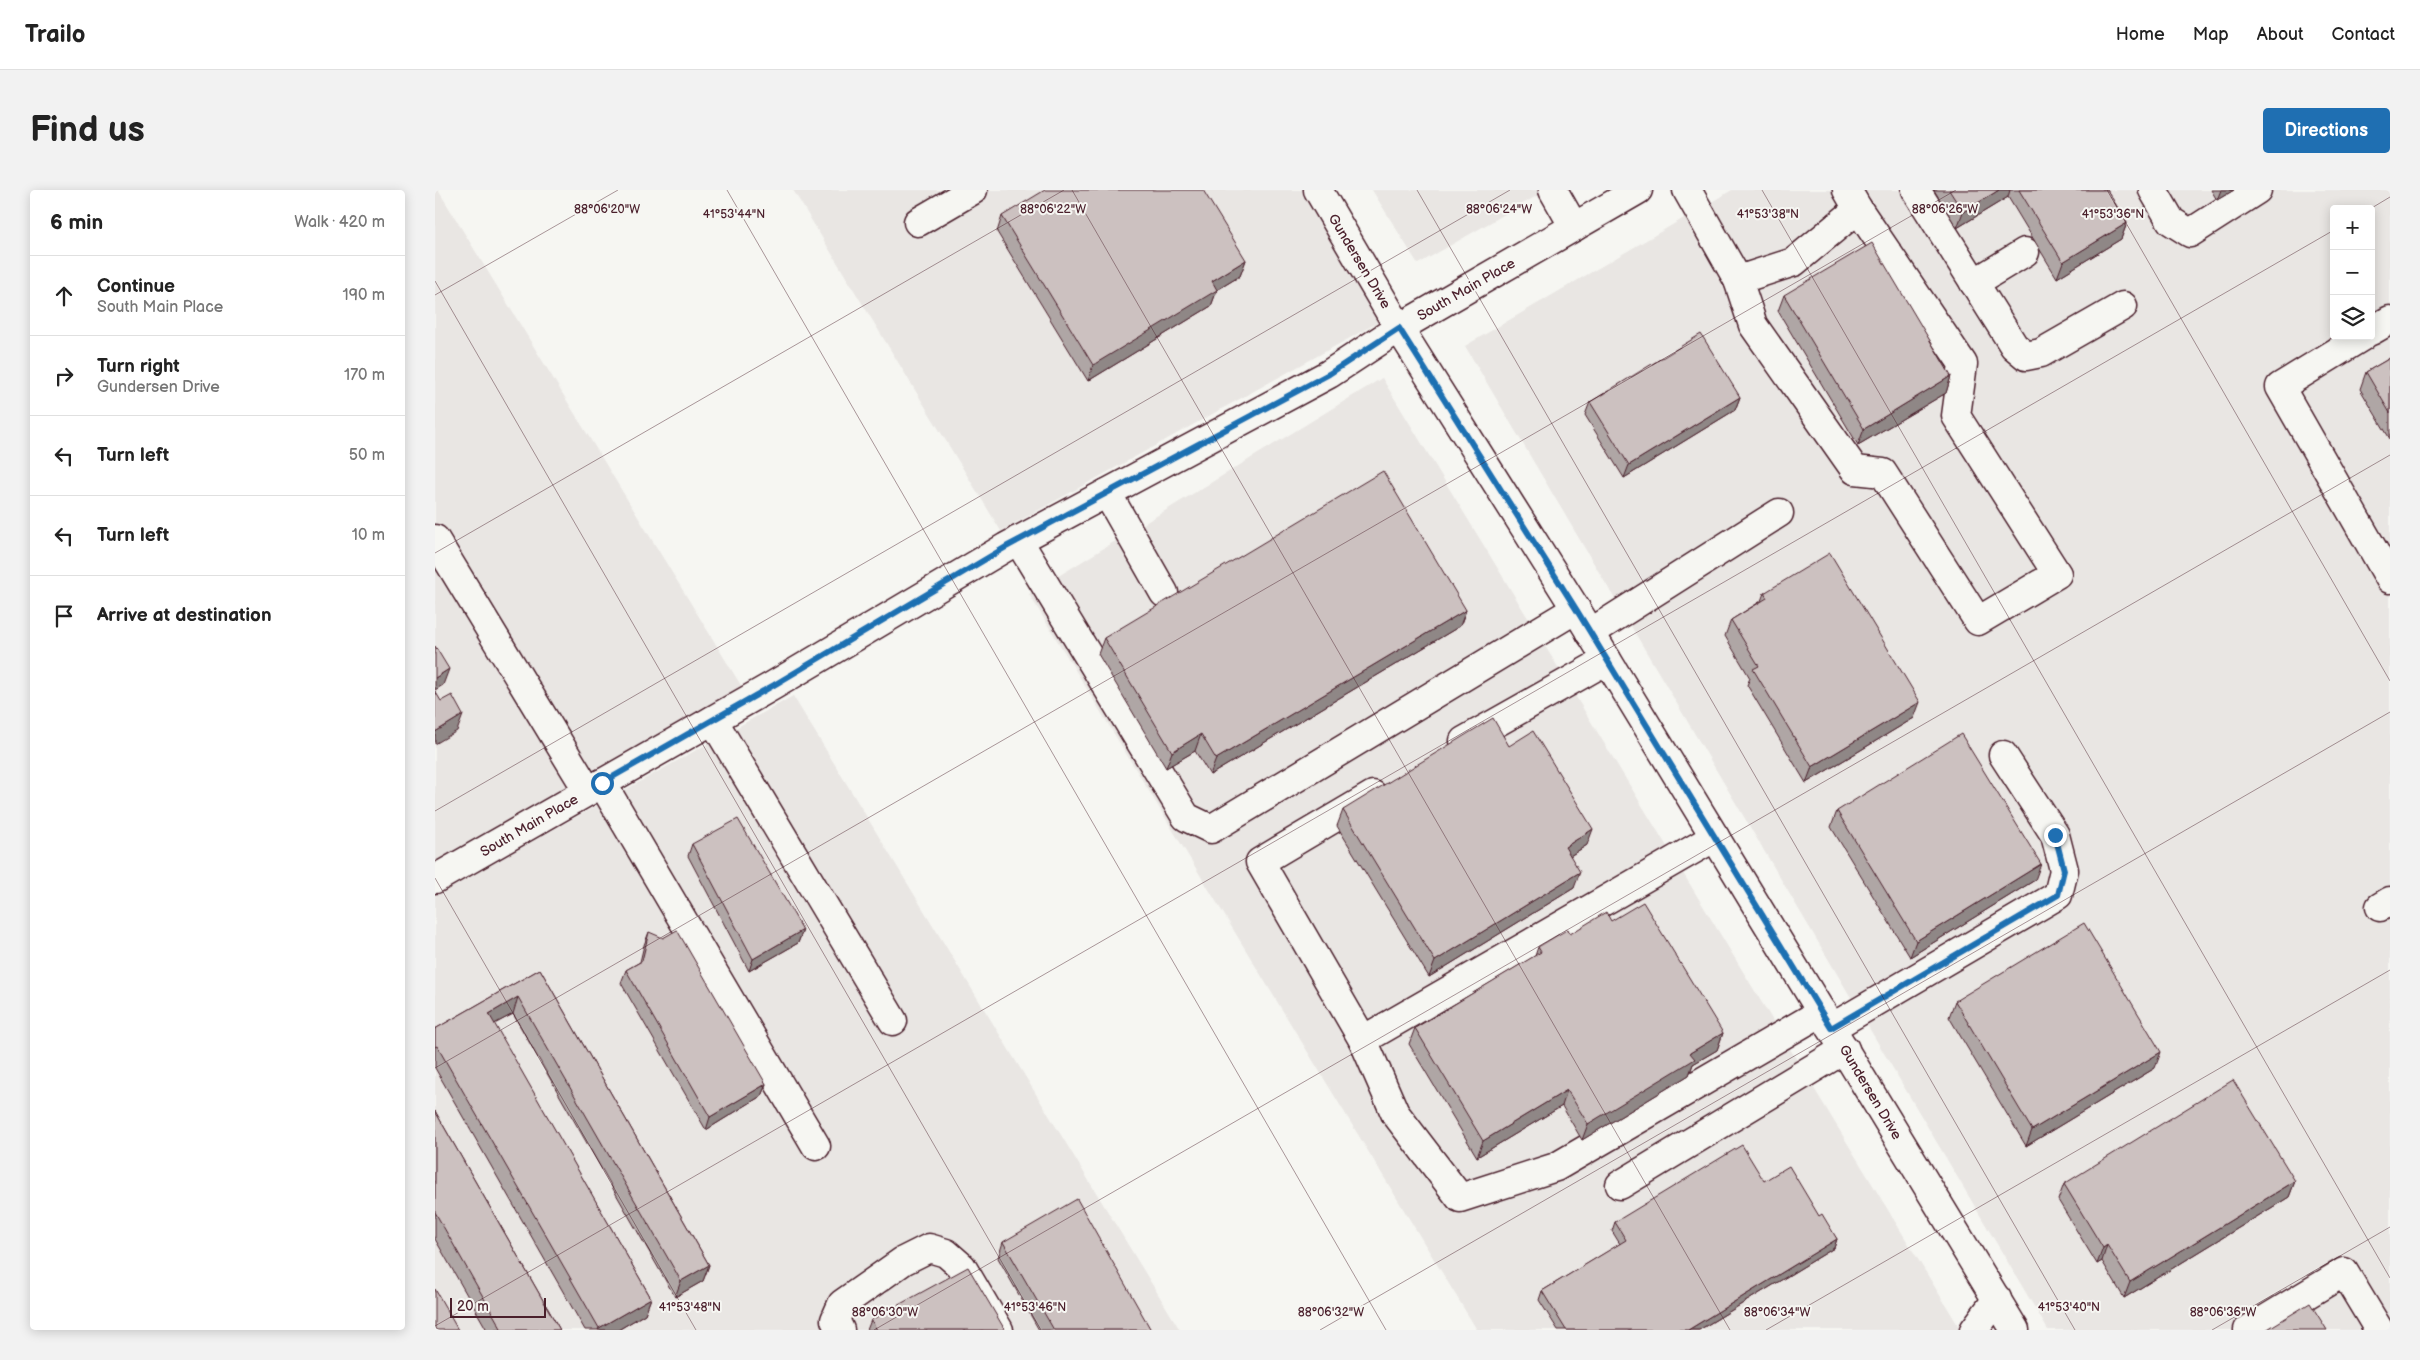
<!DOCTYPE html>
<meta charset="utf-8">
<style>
body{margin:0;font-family:"Balsamiq Sans",sans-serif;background:#f2f2f2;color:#222}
.controls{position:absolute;right:15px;top:15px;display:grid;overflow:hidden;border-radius:5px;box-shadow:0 2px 12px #0003}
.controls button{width:45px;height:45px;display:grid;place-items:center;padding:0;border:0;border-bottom:1px solid #e0e0e0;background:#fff;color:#222;font:25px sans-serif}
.scale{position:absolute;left:15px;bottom:12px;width:96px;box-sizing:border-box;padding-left:5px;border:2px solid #4a1f2b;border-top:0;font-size:14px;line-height:18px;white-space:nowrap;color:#4a1f2b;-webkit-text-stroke:4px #f6f6f2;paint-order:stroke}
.stop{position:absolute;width:15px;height:15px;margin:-11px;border:4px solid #1f6fb2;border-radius:50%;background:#fff}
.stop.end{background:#1f6fb2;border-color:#fff;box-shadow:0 1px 5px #0008}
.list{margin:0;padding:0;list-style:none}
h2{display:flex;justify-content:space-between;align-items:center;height:65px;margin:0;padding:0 20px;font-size:21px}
h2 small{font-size:16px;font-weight:400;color:#767676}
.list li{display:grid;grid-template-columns:32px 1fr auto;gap:15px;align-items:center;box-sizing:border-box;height:80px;padding:0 20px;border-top:1px solid #e0e0e0}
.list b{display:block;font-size:19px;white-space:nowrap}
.list p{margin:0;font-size:16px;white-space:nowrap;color:#767676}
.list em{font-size:16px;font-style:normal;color:#767676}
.icon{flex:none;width:28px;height:28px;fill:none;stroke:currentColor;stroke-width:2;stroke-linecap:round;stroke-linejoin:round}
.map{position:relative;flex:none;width:1955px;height:1140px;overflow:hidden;border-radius:5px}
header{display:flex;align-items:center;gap:30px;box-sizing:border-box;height:70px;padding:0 25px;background:#fff;border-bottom:1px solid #e0e0e0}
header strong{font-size:24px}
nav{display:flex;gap:28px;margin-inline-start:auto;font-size:18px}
.intro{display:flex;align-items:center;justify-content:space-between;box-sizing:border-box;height:120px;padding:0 30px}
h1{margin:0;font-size:35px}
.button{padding:12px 22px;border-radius:5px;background:#1f6fb2;color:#fff;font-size:18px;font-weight:700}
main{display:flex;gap:30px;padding:0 30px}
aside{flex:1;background:#fff;border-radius:5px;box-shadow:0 2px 12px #0003}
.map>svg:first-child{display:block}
</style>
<header>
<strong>Trailo</strong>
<nav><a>Home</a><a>Map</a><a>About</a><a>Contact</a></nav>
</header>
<div class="intro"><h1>Find us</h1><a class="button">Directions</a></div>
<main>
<aside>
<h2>6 min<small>Walk · 420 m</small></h2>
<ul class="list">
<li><svg class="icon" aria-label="ahead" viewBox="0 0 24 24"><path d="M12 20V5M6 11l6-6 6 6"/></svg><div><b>Continue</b><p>South Main Place</p></div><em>190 m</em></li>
<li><svg class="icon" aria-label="right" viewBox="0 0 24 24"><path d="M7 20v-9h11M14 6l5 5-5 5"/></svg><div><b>Turn right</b><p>Gundersen Drive</p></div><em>170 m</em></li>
<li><svg class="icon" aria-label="left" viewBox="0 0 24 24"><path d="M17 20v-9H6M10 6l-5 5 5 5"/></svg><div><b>Turn left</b></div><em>50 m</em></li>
<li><svg class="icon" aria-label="left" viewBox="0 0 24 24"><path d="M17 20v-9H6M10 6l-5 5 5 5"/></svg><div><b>Turn left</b></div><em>10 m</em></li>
<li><svg class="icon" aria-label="arrive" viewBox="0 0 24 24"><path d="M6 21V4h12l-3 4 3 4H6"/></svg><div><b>Arrive at destination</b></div></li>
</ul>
</aside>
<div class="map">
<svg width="1955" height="1140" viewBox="0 0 1955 1140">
<rect width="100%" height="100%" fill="#f6f6f2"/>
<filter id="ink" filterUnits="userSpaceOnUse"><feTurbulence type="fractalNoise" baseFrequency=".02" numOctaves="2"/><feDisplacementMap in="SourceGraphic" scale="10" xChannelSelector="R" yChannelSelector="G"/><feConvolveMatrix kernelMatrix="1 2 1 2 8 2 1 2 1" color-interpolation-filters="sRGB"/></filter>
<g filter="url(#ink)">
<g fill="#e9e6e3" fill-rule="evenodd">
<path d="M0,0H3L307,497L0,672Z"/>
<path d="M358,0H870L951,128L566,341Z"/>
<path d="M937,0H1112L983,74Z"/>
<path d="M1297,0H1955V1140H1613L1030,156ZM1899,19H1936V146H1899Z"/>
<path d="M947,188L1526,1140H1042L594,404Z"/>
<path d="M358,506L745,1140H0V706Z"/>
</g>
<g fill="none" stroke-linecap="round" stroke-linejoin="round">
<g stroke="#4a1f2b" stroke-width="31">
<g id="minor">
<path d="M883,0L964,138L1141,419L1580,1140"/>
<path d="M1118,0L1139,37"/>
<path d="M1252,0L1303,90L1318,135L1420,280L1448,283L1543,431L1622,384L1521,226L1528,174L1423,19L1412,0"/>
<path d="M1481,0L1579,156L1591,166L1606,163L1688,116"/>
<path d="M1718,0L1736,31L1755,43L1822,0"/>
<path d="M483,32L538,0"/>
<path d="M1303,90L1359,72L1423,19"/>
<path d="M1539,93L1590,62"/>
<path d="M1936,141L1955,130"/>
<path d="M1928,146L1845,197L1955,389"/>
<path d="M672,303L729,403"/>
<path d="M0,349L153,601"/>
<path d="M583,350L751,627L776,639L1141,419"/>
<path d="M1155,443L1344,323"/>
<path d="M278,530L458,831"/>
<path d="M1029,551L1172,470"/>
<path d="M167,593L381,956"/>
<path d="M938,605L825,672L928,850L1280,647"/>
<path d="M0,689L339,495L571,357L894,184L964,138L1203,0"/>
<path d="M1945,717L1955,711"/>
<path d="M1396,838L1623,705L1629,680L1620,645L1568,565"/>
<path d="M928,850L960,923L1025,1008L1121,977L1387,822"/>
<path d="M1185,995L1410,859"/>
<path d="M405,1140L400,1130L407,1114L468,1071L494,1058L511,1063L527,1077L564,1140"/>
<path d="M1539,1140L1562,1109"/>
<path d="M1813,1140L1909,1082L1944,1140"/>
</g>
</g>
<use href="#minor" stroke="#f6f6f2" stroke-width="28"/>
</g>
<g fill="#afa6a5" stroke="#4a1f2b">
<path d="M1499,0H1672L1692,33L1686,49L1622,88L1573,7L1522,38Z"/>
<path d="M1776,0H1799L1782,10Z"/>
<path d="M567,26L811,70L805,86L782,100L776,116L653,191L562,42Z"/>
<path d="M1349,105L1516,186L1511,203L1423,255L1343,121Z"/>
<path d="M1955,168V249L1925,199L1931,182Z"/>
<path d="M1305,207L1300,220L1189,288L1150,225L1155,212Z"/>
<path d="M1329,403L1479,528L1371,593L1312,495L1315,488L1290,446L1296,430L1326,411Z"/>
<path d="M1031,420L1025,436L775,585L760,561L731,578L663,464L669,448Z"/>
<path d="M1074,556L1152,655L1135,666L1139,698L994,787L902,636L908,620Z"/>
<path d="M1402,621L1600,690L1475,767L1396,637Z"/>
<path d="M257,654L368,740L363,753L314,781L253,666Z"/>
<path d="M1176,731L1288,843L1282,860L1258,874L1254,885L1147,950L1127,916L1042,967L974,854L980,838L1100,766L1103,757L1135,744Z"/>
<path d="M214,742L331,894L326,906L271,940L186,793L191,780L205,772L209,755Z"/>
<path d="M105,779L274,1075L268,1091L240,1107L78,824L59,834L216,1108L210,1124L183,1140H150L0,878V839Z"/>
<path d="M1520,811L1720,878L1591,956L1514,827Z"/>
<path d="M0,921L125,1140H52L0,1049Z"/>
<path d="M1329,991L1384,1026L1402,1049L1399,1058L1264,1140H1123L1104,1110L1107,1101L1185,1054L1177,1041L1180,1032Z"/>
<path d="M1860,991L1854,1007L1689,1108L1667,1071L1662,1074L1623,1010L1629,994Z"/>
<path d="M568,1052L716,1140H604L563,1068Z"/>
<path d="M436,1130L570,1140H432Z"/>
</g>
<g fill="#8f8786" stroke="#4a1f2b">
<path d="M1564,0H1575L1573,7L1522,38L1528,22Z"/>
<path d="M1786,0H1799L1782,10Z"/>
<path d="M1692,33L1686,49L1622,88L1628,72Z"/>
<path d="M811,70L805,86L782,100L776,116L653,191L658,175L777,91Z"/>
<path d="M1516,186L1511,203L1423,255L1429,239Z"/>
<path d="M1305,207L1300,220L1189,288L1194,275Z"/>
<path d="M1031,420L1025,436L775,585L781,569Z"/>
<path d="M14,479L8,495L0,500V488Z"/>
<path d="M1485,512L1479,528L1371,593L1377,577Z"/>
<path d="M28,525L22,541L0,554V542Z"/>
<path d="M766,544L760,561L731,578L737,562Z"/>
<path d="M1158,639L1152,655L1124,673L1130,657Z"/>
<path d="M1606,674L1600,690L1475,767L1481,751Z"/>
<path d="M1145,682L1139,698L994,787L1000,771Z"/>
<path d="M368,740L363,753L314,781L318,769Z"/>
<path d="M83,807L78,824L48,840L54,824Z"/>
<path d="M1288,843L1282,860L1258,874L1254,885L1147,950L1153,934L1255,863Z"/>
<path d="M1726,862L1720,878L1591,956L1597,940Z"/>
<path d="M331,894L326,906L271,940L275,927Z"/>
<path d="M1132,900L1127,916L1042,967L1048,951Z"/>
<path d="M1860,991L1854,1007L1689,1108L1695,1092Z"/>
<path d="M1402,1049L1399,1058L1264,1140H1253Z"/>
<path d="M1672,1055L1667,1071L1662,1074L1668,1058Z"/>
<path d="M274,1075L268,1091L240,1107L246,1091Z"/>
<path d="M216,1108L210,1124L183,1140H163L164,1138Z"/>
</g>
<g fill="#ccc1c0" stroke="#4a1f2b">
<path d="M610,0H768L811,70L777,91L782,100L658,175L567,26Z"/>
<path d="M1514,0H1564L1528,22Z"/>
<path d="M1584,0H1672L1692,33L1628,72Z"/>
<path d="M1437,53L1516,186L1429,239L1349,105Z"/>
<path d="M1266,144L1305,207L1194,275L1155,212Z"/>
<path d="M1955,168V223L1931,182Z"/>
<path d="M948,281L1031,420L781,569L766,544L737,562L669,448Z"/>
<path d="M1395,363L1485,512L1377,577L1318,479L1324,476L1296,430L1332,408L1329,403Z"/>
<path d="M0,456L14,479L0,488Z"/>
<path d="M0,501L6,511L17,505L28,525L0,542Z"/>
<path d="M1058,528L1074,556L1098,541L1158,639L1130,657L1145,682L1000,771L908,620Z"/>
<path d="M1526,544L1606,674L1481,751L1402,621Z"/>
<path d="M303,629L368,740L318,769L257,654Z"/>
<path d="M1208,712L1288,843L1255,863L1260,869L1153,934L1132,900L1048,951L980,838L1106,762L1103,757L1133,739L1135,744L1171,722L1176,731Z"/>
<path d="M1649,733L1726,862L1597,940L1520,811Z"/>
<path d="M242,740L331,894L275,927L191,780L207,771L214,742L228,748Z"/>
<path d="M105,779L274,1075L246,1091L83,807L54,824L216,1108L164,1138L2,856L0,857V839Z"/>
<path d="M1798,890L1860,991L1695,1092L1672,1055L1668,1058L1629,994Z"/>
<path d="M0,921L125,1140H67L0,1022Z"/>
<path d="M1307,955L1329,991L1354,976L1384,1026L1387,1024L1402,1049L1253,1140H1131L1107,1101L1191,1050L1180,1032Z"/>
<path d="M642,1009L716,1140H619L568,1052Z"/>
<path d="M533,1077L570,1140H442L436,1130Z"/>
<path d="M0,1099L23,1140H0Z"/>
<path d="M1875,1113L1892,1140H1831Z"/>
</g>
</g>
<g fill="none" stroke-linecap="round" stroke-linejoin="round" filter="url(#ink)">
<path stroke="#1f6fb2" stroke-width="6" d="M167,593L339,495L571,357L894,184L964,138L1141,419L1396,838L1623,705L1629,680L1620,645"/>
</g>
<path fill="none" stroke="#4a1f2b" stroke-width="1" stroke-opacity="0.45" d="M292,0L951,1140M637,0L1295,1140M982,0L1640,1140M1327,0L1955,1088M1672,0L1955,491M1935,19L1955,7M0,91L606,1140M0,105L183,0M0,363L629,0M0,621L1075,0M0,688L261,1140M0,878L1521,0M0,1136L1899,40M439,1140L1955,265M885,1140L1955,522M1331,1140L1955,780M1777,1140L1955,1037"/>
<g text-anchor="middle" stroke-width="4" stroke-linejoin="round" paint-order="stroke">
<g font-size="14" fill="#4a1f2b" stroke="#f6f6f2">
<text transform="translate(925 71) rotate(59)" y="5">Gundersen Drive</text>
<text transform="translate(1031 99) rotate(-30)" y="5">South Main Place</text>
<text transform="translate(94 635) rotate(-30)" y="5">South Main Place</text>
<text transform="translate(1436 902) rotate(59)" y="5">Gundersen Drive</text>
</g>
</g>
<g font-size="12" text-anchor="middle" fill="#4a1f2b" stroke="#f6f6f2" stroke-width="4" stroke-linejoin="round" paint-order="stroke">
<text x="172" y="23">88°06'20"W</text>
<text x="618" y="23">88°06'22"W</text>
<text x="1064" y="23">88°06'24"W</text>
<text x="1510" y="23">88°06'26"W</text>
<text x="299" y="28">41°53'44"N</text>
<text x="1333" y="28">41°53'38"N</text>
<text x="1678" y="28">41°53'36"N</text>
<text x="255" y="1121">41°53'48"N</text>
<text x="600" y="1121">41°53'46"N</text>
<text x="1634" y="1121">41°53'40"N</text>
<text x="450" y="1126">88°06'30"W</text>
<text x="896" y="1126">88°06'32"W</text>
<text x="1342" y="1126">88°06'34"W</text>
<text x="1788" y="1126">88°06'36"W</text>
</g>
</svg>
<div class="controls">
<button>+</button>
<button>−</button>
<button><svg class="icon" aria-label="layers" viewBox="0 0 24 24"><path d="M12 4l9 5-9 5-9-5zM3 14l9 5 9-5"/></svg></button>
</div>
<div class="scale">20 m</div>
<div class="stop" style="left:167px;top:593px"></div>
<div class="stop end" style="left:1620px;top:645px"></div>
</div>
</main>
